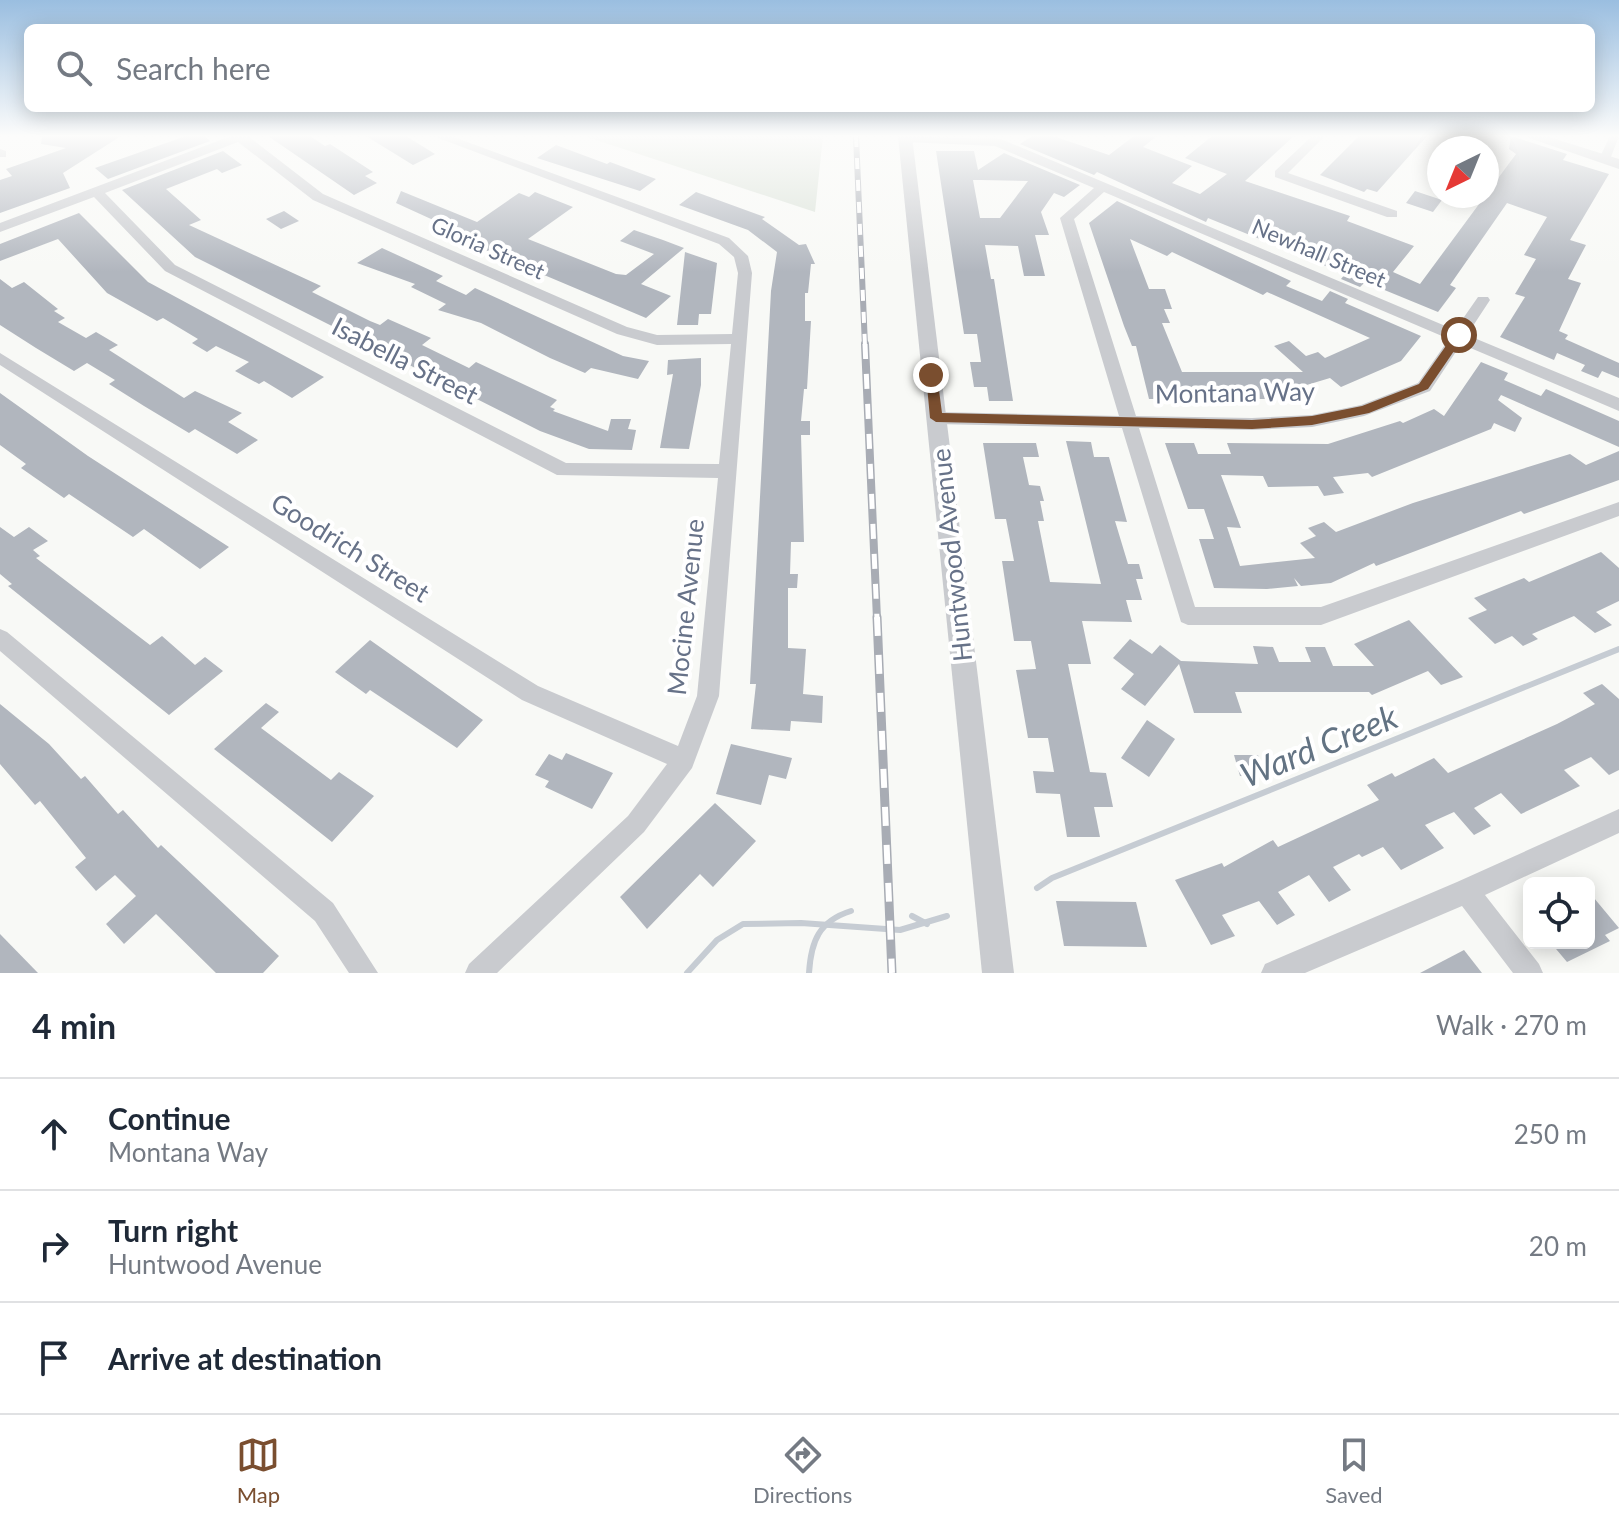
<!DOCTYPE html>
<meta charset="utf-8">
<style>
body{margin:0;font-family:Lato,sans-serif;background:#f6f6f7;color:#1f2937}
.controls{position:absolute;right:24px;bottom:24px;display:grid;overflow:hidden;border-radius:12px;box-shadow:0 4px 20px #0003}
.controls button{width:72px;height:72px;display:grid;place-items:center;padding:0;border:0;border-bottom:2px solid #e0e1e3;background:#fff;color:#1f2937;font:40px sans-serif}
.compass{position:absolute;left:1427px;top:136px;width:72px;height:72px;border-radius:50%;background:#fff;box-shadow:0 4px 20px #0003;rotate:223deg}
.stop{position:absolute;width:24px;height:24px;margin:-18px;border:6px solid #7a4e2f;border-radius:50%;background:#fff}
.stop.end{background:#7a4e2f;border-color:#fff;box-shadow:0 2px 8px #0008}
.list{margin:0;padding:0;list-style:none}
h2{display:flex;justify-content:space-between;align-items:center;height:104px;margin:0;padding:0 32px;font-size:34px}
h2 small{font-size:26px;font-weight:400;color:#747a83}
.list li{display:grid;grid-template-columns:52px 1fr auto;gap:24px;align-items:center;box-sizing:border-box;height:112px;padding:0 32px;border-top:2px solid #e0e1e3}
.list b{display:block;font-size:30px;white-space:nowrap}
.list p{margin:0;font-size:26px;white-space:nowrap;color:#747a83}
.list em{font-size:26px;font-style:normal;color:#747a83}
.icon{flex:none;width:44px;height:44px;fill:none;stroke:currentColor;stroke-width:2;stroke-linecap:round;stroke-linejoin:round}
.map{position:relative;flex:none;width:1619px;height:973px;overflow:hidden}
.search{position:absolute;background:#fff;box-shadow:0 4px 20px #0003;left:24px;right:24px;top:24px;height:88px;display:flex;align-items:center;gap:20px;box-sizing:border-box;padding:0 28px;border-radius:12px;color:#747a83;font-size:30px}
.sheet{height:440px;background:#fff}
nav{display:flex;justify-content:space-around;align-items:center;box-sizing:border-box;height:112px;border-top:2px solid #e0e1e3;background:#fff;font-size:22px;color:#747a83}
nav a{display:grid;justify-items:center;gap:4px}
nav .on{color:#7a4e2f}
.map>svg:first-child{display:block}
</style>
<div class="map">
<svg width="1619" height="973" viewBox="0 0 1619 973">
<rect width="100%" height="100%" fill="#f8f9f6"/>
<path fill="#d9e1d7" d="M584,136H823L815,212Z"/>
<g fill="none" stroke-linecap="round" stroke-linejoin="round">
<g stroke="#c6ccd3" stroke-width="6">
<path d="M1037,888L1052,878L1619,649"/>
<path d="M912,916L927,924"/>
<path d="M687,973L717,940L743,924L801,923L900,930L947,916"/>
<path d="M809,973C811,941 819,921 851,911"/>
</g>
</g>
<g fill="#b1b6be" fill-rule="evenodd">
<path d="M42,136H121L63,173L70,188L0,213V180L12,176L6,169L66,148L41,144Z"/>
<path d="M186,136H205L210,141L108,179L95,168Z"/>
<path d="M268,136H310L325,146L330,144L373,172L365,176L377,183L354,195Z"/>
<path d="M366,136H406L435,154L413,165Z"/>
<path d="M1032,136H1053L1109,155L1134,136H1157L1143,147L1192,166L1172,183L1200,194L1227,174L1185,158L1212,136H1294L1245,181L1350,216L1347,221L1414,246L1393,272L1420,284L1516,154L1509,149L1511,136L1567,154L1563,160L1609,174L1570,240L1586,245L1568,279L1581,283L1559,331L1568,335L1565,339L1619,363V378L1602,371L1598,378L1581,371L1585,365L1557,353L1554,360L1500,337L1525,297L1515,294L1536,259L1524,255L1547,217L1507,203L1450,285L1456,288L1438,312L1365,282L1360,287L1341,279L1345,274L1316,262L1208,218L1206,222L1097,172L1094,175L1020,144Z"/>
<path d="M1359,136H1427L1377,192L1367,189L1364,192L1320,175Z"/>
<path d="M556,145L607,164L610,162L656,179L640,191L537,158Z"/>
<path d="M223,151L242,165L222,173L217,169L166,189L201,220L189,225L321,286L312,292L370,321L380,325L388,319L431,338L422,345L469,368L476,362L557,400L550,407L555,409L553,411L608,431L611,419H631L628,429L636,430L632,450L589,449L540,431L215,267L195,257L122,190Z"/>
<path d="M936,151H974L978,170L1004,153L1080,185L1064,197L1054,193L1041,212L1049,235H1035L1045,276H1024L1018,246L985,245L991,279H994L1013,401H989L987,387H974L970,362H981L977,334H964ZM973,180H981L1028,181L1000,218H980Z"/>
<path d="M401,191L477,222L519,193L529,197L535,192L573,207L528,239L616,274L626,275L654,254L620,241L634,230L663,240L684,248L641,284L671,296L646,318L435,229L442,224L396,203Z"/>
<path d="M1415,191L1442,200L1433,212L1406,203Z"/>
<path d="M696,192L765,217L762,219L799,245L806,244L815,264H811L808,293H805V321H811L807,389H804L801,421H810V435H801L804,542H791L790,574H798L797,588H788V648L806,649L803,694L823,696L822,723L791,721L790,731L751,729L756,684H750L771,291L777,252L748,230L679,205Z"/>
<path d="M1117,201L1291,281L1286,286L1322,301L1330,291L1348,299L1345,303L1421,336L1401,361L1341,387L1330,378L1300,387H1287L1293,399H1149L1136,346H1132L1124,326L1089,223ZM1130,239L1167,256L1172,252L1263,295L1267,292L1370,338L1325,358L1318,352L1306,356L1289,341L1274,346L1303,372H1182L1162,323H1170L1164,309H1172L1165,289H1149Z"/>
<path d="M284,211L299,221L281,229L266,219Z"/>
<path d="M79,213L148,282L324,377L292,398L264,381L259,384L235,371L249,362L216,346L207,352L192,343L198,339L163,318L157,321L107,293L58,239L0,261V244Z"/>
<path d="M382,248L443,276L436,281L466,295L475,288L623,356L649,361L638,379L591,368L585,373L550,358L481,323L438,310L446,304L411,287L415,284L357,263Z"/>
<path d="M685,252L717,263L711,314H699L698,325H677Z"/>
<path d="M0,279L12,288L24,282L58,309L54,311L65,318L58,322L86,338L96,332L118,345L109,350L184,398L195,391L242,413L228,422L258,440L237,454L195,429L189,433L144,406L109,384L115,380L87,363L74,371L36,348L0,325Z"/>
<path d="M701,358V385L689,449L660,448L673,374L667,375L668,360Z"/>
<path d="M1481,362L1508,373L1504,380L1541,396L1546,389L1619,421V447L1501,395L1498,400L1522,418L1515,432L1494,423L1491,429L1372,477L1368,473L1333,477L1344,493L1324,496L1318,486L1268,487L1263,476L1221,475L1241,528L1227,527L1240,566L1315,558L1300,543L1316,536L1308,528L1324,522L1336,532L1413,503L1570,454L1586,465L1619,451V480L1524,514L1521,511L1376,566L1374,563L1331,583L1301,586L1294,578L1298,586L1267,589L1214,588L1199,539H1214L1204,509H1188L1165,443H1194L1198,454H1231L1227,443L1328,444L1400,421L1403,423L1434,409L1444,416Z"/>
<path d="M0,393L88,456L229,547L200,569L144,529L133,537L69,494L64,498L21,468L26,464L0,445Z"/>
<path d="M1066,441L1091,442L1094,457H1109L1127,522L1115,521L1128,564H1139L1143,579H1136L1142,600H1126L1132,622L1082,621L1091,664H1068L1090,772L1106,773L1113,807H1094L1100,837H1067L1060,794L1036,793L1033,771L1054,772L1048,738H1028L1016,670L1036,669L1031,641H1014L1002,561H1014L1006,519H995L983,443H1036L1039,457H1023L1029,485L1040,486L1044,501H1040L1044,521H1038L1050,582L1101,584Z"/>
<path d="M0,527L14,537L29,527L48,541L33,550L40,556L36,558L150,645L162,636L195,665L205,657L223,671L169,715L8,586L12,584L0,574Z"/>
<path d="M1601,552L1619,568V601L1596,612L1612,625L1595,633L1574,616L1532,634L1538,639L1523,646L1512,636L1495,644L1468,618L1487,610L1474,598L1524,578L1529,582Z"/>
<path d="M1409,620L1463,677L1441,685L1428,671L1372,695L1369,692H1235L1242,713H1194L1179,664L1145,706L1121,689L1134,674L1113,658L1130,639L1152,654L1160,645L1181,661L1258,664L1253,646L1273,647L1279,662H1311L1305,647H1325L1333,666H1374L1354,644Z"/>
<path d="M370,640L483,720L457,748L370,690L366,694L335,672Z"/>
<path d="M1602,684L1619,699V770L1609,775L1591,757L1564,770L1580,786L1521,814L1501,793L1474,808L1491,826L1474,835L1454,812L1425,825L1444,848L1401,870L1383,847L1362,857L1359,854L1333,867L1351,890L1329,902L1309,875L1278,892L1295,915L1277,925L1259,901L1222,915L1235,936L1211,945L1175,880L1222,863L1224,867L1273,840L1278,847L1379,800L1367,785L1392,773L1395,777L1434,758L1448,773L1557,724L1595,704L1583,693Z"/>
<path d="M266,703L279,712L261,728L331,780L339,772L374,796L332,842L214,749Z"/>
<path d="M0,704L49,744L81,779L85,776L118,814L123,810L158,848L161,845L279,956L263,973H216L156,914L124,944L106,924L136,896L115,875L96,891L75,867L86,858L40,801L35,805L0,764Z"/>
<path d="M1147,720L1175,739L1149,777L1121,758Z"/>
<path d="M731,744L792,758L786,779L769,775L761,805L716,794Z"/>
<path d="M566,753L613,773L592,809L545,787L549,781L535,775L549,754L562,760Z"/>
<path d="M1234,755H1258L1265,777L1240,776Z"/>
<path d="M715,803L756,841L713,887L700,874L647,929L620,897Z"/>
<path d="M1589,892L1619,928L1605,935L1610,941L1567,962L1551,943H1589Z"/>
<path d="M1056,901L1136,902L1147,947L1064,946Z"/>
<path d="M0,934L38,973H0Z"/>
<path d="M1464,950L1482,973H1420Z"/>
</g>
<g fill="none" stroke-linecap="round" stroke-linejoin="round">
<g fill="#c9cbcf" fill-rule="evenodd">
<path d="M231,136H248L323,194L627,327L657,335L732,334L738,273L734,257L719,244L433,136H451L729,238L748,256L752,273L719,696L692,768L644,832L497,973H465L469,964L628,816L667,764L522,700L0,365V353L538,686L678,746L697,696L718,478L557,475L165,271L94,197L0,232V223ZM238,142L313,200L617,334L657,345L731,344L719,464L566,463L175,265L105,193Z"/>
<path d="M900,136L1001,139L1455,330L1478,297H1488L1490,300L1467,335L1619,398V411L1461,344L1430,391L1364,416L1312,427L1252,430L1139,428L1195,607H1321L1619,502V516L1321,625H1188L1181,622L1122,428L936,424L928,418L936,412L1119,416L1060,218L1094,188L995,146L905,142L901,141ZM1104,192L1449,339L1418,383L1361,405L1312,415L1252,418L1136,416L1074,219Z"/>
<path d="M1312,136H1325L1288,173L1397,211V217H1387L1275,177V171Z"/>
<path d="M1610,136H1619L1609,162H1601L1599,159Z"/>
<path d="M0,149L6,151V157H0Z"/>
<path d="M0,629L7,632L333,903L378,973H349L315,921L0,651Z"/>
<path d="M1619,809V833L1485,895L1539,964L1543,973H1513L1462,906L1305,973H1261L1265,964L1457,882Z"/>
</g>
<g fill="#c9cbcf" fill-rule="evenodd">
<path d="M898,136H912L1014,973H982Z"/>
<path d="M1523,136H1546L1619,159V169Z"/>
</g>
<g stroke="#a8acb4" stroke-width="6">
<path id="rail-far2" d="M856,136L865,346"/>
</g>
<g stroke="#a8acb4" stroke-width="8">
<path id="rail-far1" d="M865,344L877,619"/>
</g>
<g stroke="#a8acb4" stroke-width="9">
<path id="rail" d="M877,617L892,973"/>
</g>
<use href="#rail-far2" stroke="#fff" stroke-width="4" stroke-dasharray="11" stroke-linecap="butt"/>
<use href="#rail-far1" stroke="#fff" stroke-width="5" stroke-dasharray="15" stroke-linecap="butt"/>
<use href="#rail" stroke="#fff" stroke-width="6" stroke-dasharray="19" stroke-linecap="butt"/>
</g>
<linearGradient id="sky" x2="0" y2="1"><stop stop-color="#9abee0"/><stop offset="0.5" stop-color="#fcfcfb"/><stop offset="1" stop-color="#fcfcfb" stop-opacity="0"/></linearGradient>
<rect width="1619" height="272" fill="url(#sky)"/>
<path fill="#7a4e2f" d="M1455,333L1465,335L1428,389L1369,413L1312,425L1252,429L936,422L930,418L926,375L931,371L937,375L942,413L1252,420L1312,416L1362,406L1419,384Z"/>
<g text-anchor="middle" stroke-width="8" stroke-linejoin="round" paint-order="stroke">
<g font-size="22" fill="#677288" stroke="#fff">
<text transform="translate(488 248) rotate(24)" y="8">Gloria Street</text>
<text transform="translate(1319 253) rotate(23)" y="8">Newhall Street</text>
</g>
<g font-size="26" fill="#677288" stroke="#fff">
<text transform="translate(405 361) rotate(27)" y="9">Isabella Street</text>
<text transform="translate(1235 393) rotate(-1)" y="9">Montana Way</text>
<text transform="translate(350 548) rotate(32)" y="9">Goodrich Street</text>
<text transform="translate(952 555) rotate(-96)" y="9">Huntwood Avenue</text>
<text transform="translate(686 607) rotate(-84)" y="9">Mocine Avenue</text>
</g>
<g font-size="34" font-style="italic" fill="#637383" stroke="#fff">
<text transform="translate(1319 746) rotate(-22)" y="12">Ward Creek</text>
</g>
</g>
</svg>
<div class="controls">
<button><svg class="icon" aria-label="locate" viewBox="0 0 24 24"><circle cx="12" cy="12" r="6"/><path d="M12 2v4M12 18v4M2 12h4M18 12h4"/></svg></button>
</div>
<svg class="compass" viewBox="-18 -18 36 36"><path d="M0-13l5 13h-10z" fill="#e53935"/><path d="M0 13l5-13h-10z" fill="#747a83"/></svg>
<div class="stop" style="left:1459px;top:335px"></div>
<div class="stop end" style="left:931px;top:375px"></div>
<div class="search"><svg class="icon" aria-label="search" viewBox="0 0 24 24"><circle cx="10" cy="10" r="6"/><path d="M15 15l6 6"/></svg>Search here</div>
</div>
<section class="sheet">
<h2>4 min<small>Walk · 270 m</small></h2>
<ul class="list">
<li><svg class="icon" aria-label="ahead" viewBox="0 0 24 24"><path d="M12 20V5M6 11l6-6 6 6"/></svg><div><b>Continue</b><p>Montana Way</p></div><em>250 m</em></li>
<li><svg class="icon" aria-label="right" viewBox="0 0 24 24"><path d="M7 20v-9h11M14 6l5 5-5 5"/></svg><div><b>Turn right</b><p>Huntwood Avenue</p></div><em>20 m</em></li>
<li><svg class="icon" aria-label="arrive" viewBox="0 0 24 24"><path d="M6 21V4h12l-3 4 3 4H6"/></svg><div><b>Arrive at destination</b></div></li>
</ul>
</section>
<nav>
<a class="on"><svg class="icon" aria-label="map" viewBox="0 0 24 24"><path d="M3 6l6-2 6 2 6-2v14l-6 2-6-2-6 2zM9 4v14M15 6v14"/></svg>Map</a>
<a><svg class="icon" aria-label="directions" viewBox="0 0 24 24"><path d="M12 3l9 9-9 9-9-9zM9 14v-3h6M13 9l2 2-2 2"/></svg>Directions</a>
<a><svg class="icon" aria-label="saved" viewBox="0 0 24 24"><path d="M7 4h10v16l-5-4-5 4z"/></svg>Saved</a>
</nav>
